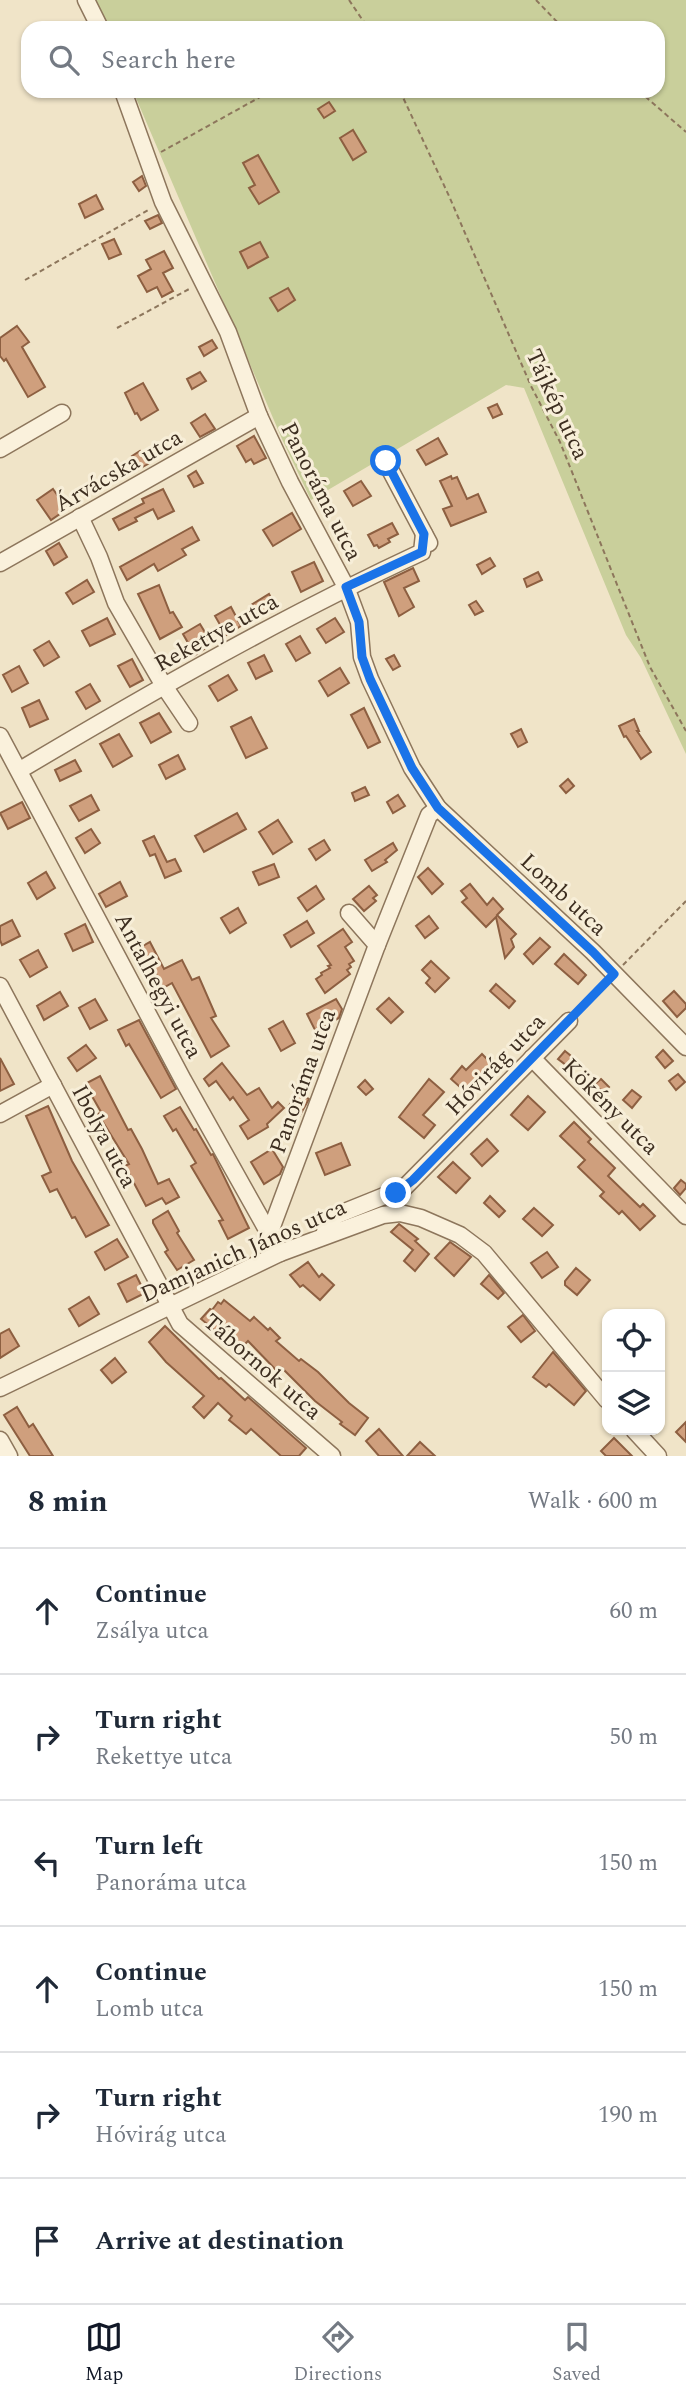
<!DOCTYPE html>
<meta charset="utf-8">
<style>
body{margin:0;font-family:Spectral,serif;background:#f6f6f7;color:#1f2937}
.controls{position:absolute;right:21px;bottom:21px;display:grid;overflow:hidden;border-radius:14px;box-shadow:0 2px 5px #0004}
.controls button{width:63px;height:63px;display:grid;place-items:center;padding:0;border:0;border-bottom:2px solid #e0e1e3;background:#fff;color:#1f2937;font:35px sans-serif}
.stop{position:absolute;width:21px;height:21px;margin:-16px;border:5px solid #1a73e8;border-radius:50%;background:#fff}
.stop.end{background:#1a73e8;border-color:#fff;box-shadow:0 2px 7px #0008}
.list{margin:0;padding:0;list-style:none}
h2{display:flex;justify-content:space-between;align-items:center;height:91px;margin:0;padding:0 28px;font-size:30px}
h2 small{font-size:23px;font-weight:400;color:#747a83}
.list li{display:grid;grid-template-columns:46px 1fr auto;gap:21px;align-items:center;box-sizing:border-box;height:126px;padding:0 28px;border-top:2px solid #e0e1e3}
.list b{display:block;font-size:26px;white-space:nowrap}
.list p{margin:0;font-size:23px;white-space:nowrap;color:#747a83}
.list em{font-size:23px;font-style:normal;color:#747a83}
.icon{flex:none;width:38px;height:38px;fill:none;stroke:currentColor;stroke-width:2;stroke-linecap:round;stroke-linejoin:round}
.map{position:relative;flex:none;width:686px;height:1456px;overflow:hidden}
.search{position:absolute;background:#fff;box-shadow:0 2px 5px #0004;left:21px;right:21px;top:21px;height:77px;display:flex;align-items:center;gap:18px;box-sizing:border-box;padding:0 24px;border-radius:21px;color:#747a83;font-size:26px}
.sheet{height:847px;background:#fff}
nav{display:flex;justify-content:space-around;align-items:center;box-sizing:border-box;height:98px;border-top:2px solid #e0e1e3;background:#fff;font-size:19px;color:#747a83}
nav a{display:grid;justify-items:center;gap:4px}
nav .on{color:#111827}
.map>svg:first-child{display:block}
</style>
<div class="map">
<svg width="686" height="1456" viewBox="0 0 686 1456">
<rect width="100%" height="100%" fill="#f0e4c8"/>
<path fill="#c9cf9b" d="M93,0H686V754L641,658L626,635L524,388L506,385L311,500L282,439L133,91H658V28H106Z"/>
<g fill="#cf9f7d" stroke="#8d5f41" stroke-width="2">
<path d="M329,102L335,111L324,118L318,109Z"/>
<path d="M353,130L366,152L353,160L340,138Z"/>
<path d="M258,155L279,192L259,204L249,188L255,185L243,163Z"/>
<path d="M142,176L146,186L139,191L133,182Z"/>
<path d="M96,195L103,209L85,218L79,204Z"/>
<path d="M158,215L162,223L150,229L145,221Z"/>
<path d="M114,239L121,254L109,259L102,244Z"/>
<path d="M260,242L268,257L248,268L240,252Z"/>
<path d="M164,251L173,268L163,273L173,291L162,297L157,287L147,292L138,276L151,269L146,260Z"/>
<path d="M288,288L295,300L278,311L270,298Z"/>
<path d="M17,326L29,342L22,347L45,387L28,397L6,359L4,361L0,356V338Z"/>
<path d="M212,340L217,348L204,356L199,347Z"/>
<path d="M200,372L206,381L192,389L187,379Z"/>
<path d="M143,383L158,410L141,420L137,413L135,414L125,393Z"/>
<path d="M497,404L502,414L493,418L488,408Z"/>
<path d="M205,414L215,429L200,437L191,423Z"/>
<path d="M254,436L266,458L254,464L251,459L246,462L237,446Z"/>
<path d="M438,438L447,454L426,465L417,450Z"/>
<path d="M140,451L148,464L139,469L132,456Z"/>
<path d="M196,471L203,483L194,487L188,476Z"/>
<path d="M451,476L452,479L457,477L467,499L478,494L486,512L451,526L443,509L452,506L440,481Z"/>
<path d="M361,481L371,496L353,506L344,491Z"/>
<path d="M53,489L67,509L51,520L37,500Z"/>
<path d="M163,489L174,511L158,519L153,509L135,518L137,521L119,530L113,519L144,503L142,499Z"/>
<path d="M292,513L301,529L273,546L263,530Z"/>
<path d="M392,523L398,534L388,539L390,542L379,548L377,545L374,546L368,535Z"/>
<path d="M192,527L199,540L182,549L186,555L158,571L154,564L127,580L120,567Z"/>
<path d="M59,543L67,557L54,565L46,551Z"/>
<path d="M490,558L495,566L482,574L477,565Z"/>
<path d="M314,562L323,581L301,592L292,572Z"/>
<path d="M413,568L419,581L404,588L414,607L399,616L384,582Z"/>
<path d="M538,572L542,580L527,587L524,579Z"/>
<path d="M87,580L94,592L73,604L66,593Z"/>
<path d="M159,585L170,613L173,612L182,627L160,639L138,594Z"/>
<path d="M269,594L275,605L258,615L251,605Z"/>
<path d="M476,601L483,611L475,615L469,605Z"/>
<path d="M231,607L241,626L226,635L215,616Z"/>
<path d="M107,618L115,634L90,646L82,631Z"/>
<path d="M335,618L344,632L326,643L317,629Z"/>
<path d="M200,624L212,644L195,655L183,634Z"/>
<path d="M300,636L310,653L296,661L286,644Z"/>
<path d="M49,641L59,657L44,666L34,650Z"/>
<path d="M264,655L272,671L256,679L248,663Z"/>
<path d="M394,655L400,666L393,670L386,659Z"/>
<path d="M132,659L143,680L130,687L118,666Z"/>
<path d="M19,666L28,683L12,692L3,675Z"/>
<path d="M340,668L349,683L328,696L319,681Z"/>
<path d="M228,675L237,690L218,701L209,686Z"/>
<path d="M90,684L100,701L86,709L76,692Z"/>
<path d="M39,700L48,719L30,727L22,708Z"/>
<path d="M364,708L380,742L368,748L351,715Z"/>
<path d="M159,713L171,732L151,743L140,723Z"/>
<path d="M251,717L267,748L246,758L231,727Z"/>
<path d="M634,719L639,731H637L651,752L641,759L626,736L624,737L619,726Z"/>
<path d="M521,729L527,742L518,747L511,734Z"/>
<path d="M119,734L132,756L113,767L100,744Z"/>
<path d="M178,755L185,769L166,779L159,765Z"/>
<path d="M75,760L81,771L60,781L55,770Z"/>
<path d="M568,779L574,786L566,793L560,786Z"/>
<path d="M365,787L369,795L355,801L352,793Z"/>
<path d="M91,795L99,810L79,821L70,806Z"/>
<path d="M398,795L405,806L393,813L387,802Z"/>
<path d="M22,802L30,818L8,829L0,813Z"/>
<path d="M237,813L246,829L204,852L195,836Z"/>
<path d="M278,820L292,842L273,854L259,832Z"/>
<path d="M91,829L100,843L85,853L76,838Z"/>
<path d="M154,836L167,862L175,859L181,871L165,878L155,854L150,856L143,841Z"/>
<path d="M324,840L330,850L316,860L309,849Z"/>
<path d="M393,843L397,850L385,860L387,862L372,871L365,860Z"/>
<path d="M274,864L279,877L259,885L253,872Z"/>
<path d="M428,868L443,884L432,894L418,877Z"/>
<path d="M46,872L55,888L37,899L28,883Z"/>
<path d="M120,882L127,896L106,907L99,894Z"/>
<path d="M470,884L487,905L493,898L503,909L497,915L516,934L511,939L514,947L505,958L496,917L486,927L462,902L467,898L461,891Z"/>
<path d="M316,886L324,899L307,911L298,898Z"/>
<path d="M369,886L377,895L373,898L376,901L364,911L353,899Z"/>
<path d="M238,908L246,923L230,933L221,918Z"/>
<path d="M429,916L438,928L425,938L416,926Z"/>
<path d="M12,920L20,936L2,945L0,940V926Z"/>
<path d="M307,921L314,933L291,947L284,935Z"/>
<path d="M85,924L93,942L73,951L65,934Z"/>
<path d="M343,929L352,942L345,947L354,961L349,964L351,967L347,970L350,974L325,993L316,979L322,975L321,973L330,968L328,966L331,965L318,946Z"/>
<path d="M540,938L550,947L533,964L524,954Z"/>
<path d="M150,942L164,969L182,960L192,980L199,977L216,1016L211,1018L229,1046L211,1057L172,983L163,988L150,962L143,966L134,951Z"/>
<path d="M38,950L47,967L30,977L20,960Z"/>
<path d="M564,954L586,975L578,984L555,964Z"/>
<path d="M431,961L449,978L435,992L426,983L430,978L422,970Z"/>
<path d="M496,984L515,1001L509,1008L490,991Z"/>
<path d="M674,991L686,1004V1008L677,1017L663,1001Z"/>
<path d="M60,992L68,1006L44,1020L37,1006Z"/>
<path d="M389,998L403,1012L391,1023L377,1009Z"/>
<path d="M95,999L107,1020L90,1029L79,1008Z"/>
<path d="M336,999L342,1009L339,1018L315,1030L307,1014Z"/>
<path d="M139,1020L176,1089L161,1098L129,1044L126,1046L118,1030Z"/>
<path d="M283,1021L295,1043L281,1051L269,1029Z"/>
<path d="M86,1045L96,1058L77,1071L68,1058Z"/>
<path d="M663,1050L673,1061L665,1068L656,1057Z"/>
<path d="M565,1051L576,1060L570,1068L558,1059Z"/>
<path d="M482,1054L493,1065L468,1094L451,1079L462,1066L466,1070Z"/>
<path d="M0,1058L14,1084L0,1091Z"/>
<path d="M222,1063L247,1095L259,1088L272,1108L278,1102L284,1108L267,1124L268,1127L248,1139L240,1126L249,1120L233,1097L230,1100L216,1081L209,1086L204,1079Z"/>
<path d="M678,1074L685,1082L676,1090L669,1081Z"/>
<path d="M100,1076L128,1130L131,1129L142,1149L158,1184L169,1179L179,1197L166,1204L162,1198L146,1206L125,1166L129,1164L98,1114L101,1112L85,1084Z"/>
<path d="M429,1079L444,1092L423,1115L435,1125L424,1138L399,1117Z"/>
<path d="M601,1079L609,1087L603,1093L595,1084Z"/>
<path d="M365,1080L373,1089L366,1095L358,1087Z"/>
<path d="M632,1090L641,1097L632,1108L623,1100Z"/>
<path d="M298,1092L309,1099L300,1115L288,1107Z"/>
<path d="M528,1096L545,1112L528,1130L511,1115Z"/>
<path d="M48,1106L72,1161L109,1225L86,1237L75,1217L72,1218L57,1189L50,1192L42,1176L51,1172L26,1116Z"/>
<path d="M180,1107L194,1130L196,1129L211,1155L213,1154L249,1228L228,1239L219,1221L223,1220L191,1166L196,1163L176,1129L173,1131L164,1116Z"/>
<path d="M574,1122L591,1139L588,1142L615,1168L608,1176L640,1207L643,1204L655,1216L640,1230L622,1211L619,1214L600,1196L604,1192L578,1167L585,1160L560,1136Z"/>
<path d="M487,1139L498,1151L482,1166L471,1154Z"/>
<path d="M341,1143L350,1165L325,1175L316,1153Z"/>
<path d="M272,1149L283,1167L280,1174L264,1184L251,1162Z"/>
<path d="M453,1162L470,1178L456,1193L438,1177Z"/>
<path d="M681,1180L686,1184V1188L680,1195L674,1188Z"/>
<path d="M490,1196L505,1211L499,1217L484,1203Z"/>
<path d="M534,1208L553,1225L542,1236L523,1219Z"/>
<path d="M168,1211L179,1231L177,1233L194,1260L177,1270L165,1252L168,1250L153,1223V1220Z"/>
<path d="M399,1224L418,1239L415,1241L429,1254L415,1271L404,1261L413,1250L391,1232Z"/>
<path d="M117,1239L128,1257L105,1270L95,1252Z"/>
<path d="M450,1242L471,1257L454,1276L435,1258Z"/>
<path d="M547,1252L558,1267L542,1278L531,1263Z"/>
<path d="M308,1262L319,1277L322,1274L334,1285L320,1300L303,1285L300,1287L290,1275Z"/>
<path d="M576,1268L590,1280L577,1295L565,1285V1281Z"/>
<path d="M136,1275L145,1293L127,1302L118,1284Z"/>
<path d="M489,1275L504,1293L498,1299L481,1284Z"/>
<path d="M89,1297L99,1314L79,1326L69,1309Z"/>
<path d="M224,1300L250,1321L254,1317L268,1330L270,1328L280,1338L276,1341L299,1361L301,1359L318,1372L349,1403L368,1418L355,1435L340,1424L342,1422L315,1401L282,1368L278,1372L248,1341L239,1350L201,1319L210,1309L212,1310L218,1302L221,1304Z"/>
<path d="M523,1315L535,1331L521,1342L508,1327Z"/>
<path d="M165,1326L219,1379L221,1378L245,1400L248,1397L306,1448L299,1456H281L251,1429L246,1434L229,1420L232,1416L218,1403L204,1418L193,1407L204,1396L166,1362L149,1342Z"/>
<path d="M9,1329L19,1346L0,1358V1334Z"/>
<path d="M553,1352L586,1391L574,1405L549,1384L546,1387L533,1377Z"/>
<path d="M115,1358L126,1372L112,1383L101,1370Z"/>
<path d="M17,1407L29,1427L33,1424L53,1456H30L4,1415Z"/>
<path d="M686,1422V1442L676,1432Z"/>
<path d="M379,1429L403,1456H379L366,1441Z"/>
<path d="M614,1438L632,1456H606L601,1451Z"/>
<path d="M420,1442L435,1456H407Z"/>
</g>
<g fill="none" stroke-linecap="round" stroke-linejoin="round">
<g stroke="#8d765c" stroke-width="19">
<g id="minor">
<path d="M86,0L100,28"/>
<path d="M123,91L163,202L228,332L259,416L290,482L346,587L359,622L362,657L370,679L412,768L438,808L593,952L686,1047"/>
<path d="M0,449L62,413"/>
<path d="M386,462L429,543"/>
<path d="M80,517L99,557L116,603L164,686L189,723"/>
<path d="M0,563L259,416"/>
<path d="M0,736L183,1080L280,1253"/>
<path d="M20,770C151,692 284,616 422,552L424,534"/>
<path d="M349,913L377,945"/>
<path d="M0,986L180,1324L332,1456"/>
<path d="M532,1058L686,1216"/>
<path d="M0,1114L53,1085"/>
<path d="M270,1232L377,945L429,815L438,808"/>
<path d="M324,1236L327,1224L337,1215L404,1188L569,1021"/>
<path d="M0,1388L280,1253L383,1215L400,1213L421,1218L460,1235L484,1253L607,1400"/>
<path d="M634,1430L658,1456"/>
<path d="M0,1440L9,1456"/>
</g>
</g>
<g stroke="#8d765c" stroke-width="2" stroke-dasharray="5 3.5" stroke-linecap="butt">
<path d="M349,0L368,28"/>
<path d="M536,0L563,28"/>
<path d="M400,91L449,196L531,386L560,442L650,667L686,731"/>
<path d="M639,91L686,132"/>
<path d="M161,152L271,91"/>
<path d="M25,280L150,209"/>
<path d="M117,328L191,288"/>
<path d="M623,965L686,901"/>
<path d="M579,1010L605,984"/>
</g>
<use href="#minor" stroke="#faf1dc" stroke-width="16"/>
</g>
<g fill="none" stroke-linecap="round" stroke-linejoin="round">
<path stroke="#1a73e8" stroke-width="9" d="M386,461L424,534L422,552L346,587L359,622L362,657L370,679L412,768L438,808L593,952L614,974L413,1180L396,1193"/>
</g>
<g text-anchor="middle" stroke-width="6" stroke-linejoin="round" paint-order="stroke">
<g font-size="23" fill="#3d2e20" stroke="#f7eed8">
<text transform="translate(558 404) rotate(65)" y="8">Tájkép utca</text>
<text transform="translate(118 470) rotate(-30)" y="8">Árvácska utca</text>
<text transform="translate(322 491) rotate(63)" y="8">Panoráma utca</text>
<text transform="translate(216 632) rotate(-29)" y="8">Rekettye utca</text>
<text transform="translate(564 894) rotate(43)" y="8">Lomb utca</text>
<text transform="translate(159 985) rotate(62)" y="8">Antalhegyi utca</text>
<text transform="translate(495 1064) rotate(-46)" y="8">Hóvirág utca</text>
<text transform="translate(302 1081) rotate(-70)" y="8">Panoráma utca</text>
<text transform="translate(611 1106) rotate(45)" y="8">Kökény utca</text>
<text transform="translate(105 1136) rotate(62)" y="8">Ibolya utca</text>
<text transform="translate(243 1250) rotate(-24)" y="8">Damjanich János utca</text>
<text transform="translate(263 1366) rotate(41)" y="8">Tábornok utca</text>
</g>
</g>
</svg>
<div class="controls">
<button><svg class="icon" aria-label="locate" viewBox="0 0 24 24"><circle cx="12" cy="12" r="6"/><path d="M12 2v4M12 18v4M2 12h4M18 12h4"/></svg></button>
<button><svg class="icon" aria-label="layers" viewBox="0 0 24 24"><path d="M12 4l9 5-9 5-9-5zM3 14l9 5 9-5"/></svg></button>
</div>
<div class="stop" style="left:386px;top:461px"></div>
<div class="stop end" style="left:396px;top:1193px"></div>
<div class="search"><svg class="icon" aria-label="search" viewBox="0 0 24 24"><circle cx="10" cy="10" r="6"/><path d="M15 15l6 6"/></svg>Search here</div>
</div>
<section class="sheet">
<h2>8 min<small>Walk · 600 m</small></h2>
<ul class="list">
<li><svg class="icon" aria-label="ahead" viewBox="0 0 24 24"><path d="M12 20V5M6 11l6-6 6 6"/></svg><div><b>Continue</b><p>Zsálya utca</p></div><em>60 m</em></li>
<li><svg class="icon" aria-label="right" viewBox="0 0 24 24"><path d="M7 20v-9h11M14 6l5 5-5 5"/></svg><div><b>Turn right</b><p>Rekettye utca</p></div><em>50 m</em></li>
<li><svg class="icon" aria-label="left" viewBox="0 0 24 24"><path d="M17 20v-9H6M10 6l-5 5 5 5"/></svg><div><b>Turn left</b><p>Panoráma utca</p></div><em>150 m</em></li>
<li><svg class="icon" aria-label="ahead" viewBox="0 0 24 24"><path d="M12 20V5M6 11l6-6 6 6"/></svg><div><b>Continue</b><p>Lomb utca</p></div><em>150 m</em></li>
<li><svg class="icon" aria-label="right" viewBox="0 0 24 24"><path d="M7 20v-9h11M14 6l5 5-5 5"/></svg><div><b>Turn right</b><p>Hóvirág utca</p></div><em>190 m</em></li>
<li><svg class="icon" aria-label="arrive" viewBox="0 0 24 24"><path d="M6 21V4h12l-3 4 3 4H6"/></svg><div><b>Arrive at destination</b></div></li>
</ul>
</section>
<nav>
<a class="on"><svg class="icon" aria-label="map" viewBox="0 0 24 24"><path d="M3 6l6-2 6 2 6-2v14l-6 2-6-2-6 2zM9 4v14M15 6v14"/></svg>Map</a>
<a><svg class="icon" aria-label="directions" viewBox="0 0 24 24"><path d="M12 3l9 9-9 9-9-9zM9 14v-3h6M13 9l2 2-2 2"/></svg>Directions</a>
<a><svg class="icon" aria-label="saved" viewBox="0 0 24 24"><path d="M7 4h10v16l-5-4-5 4z"/></svg>Saved</a>
</nav>
